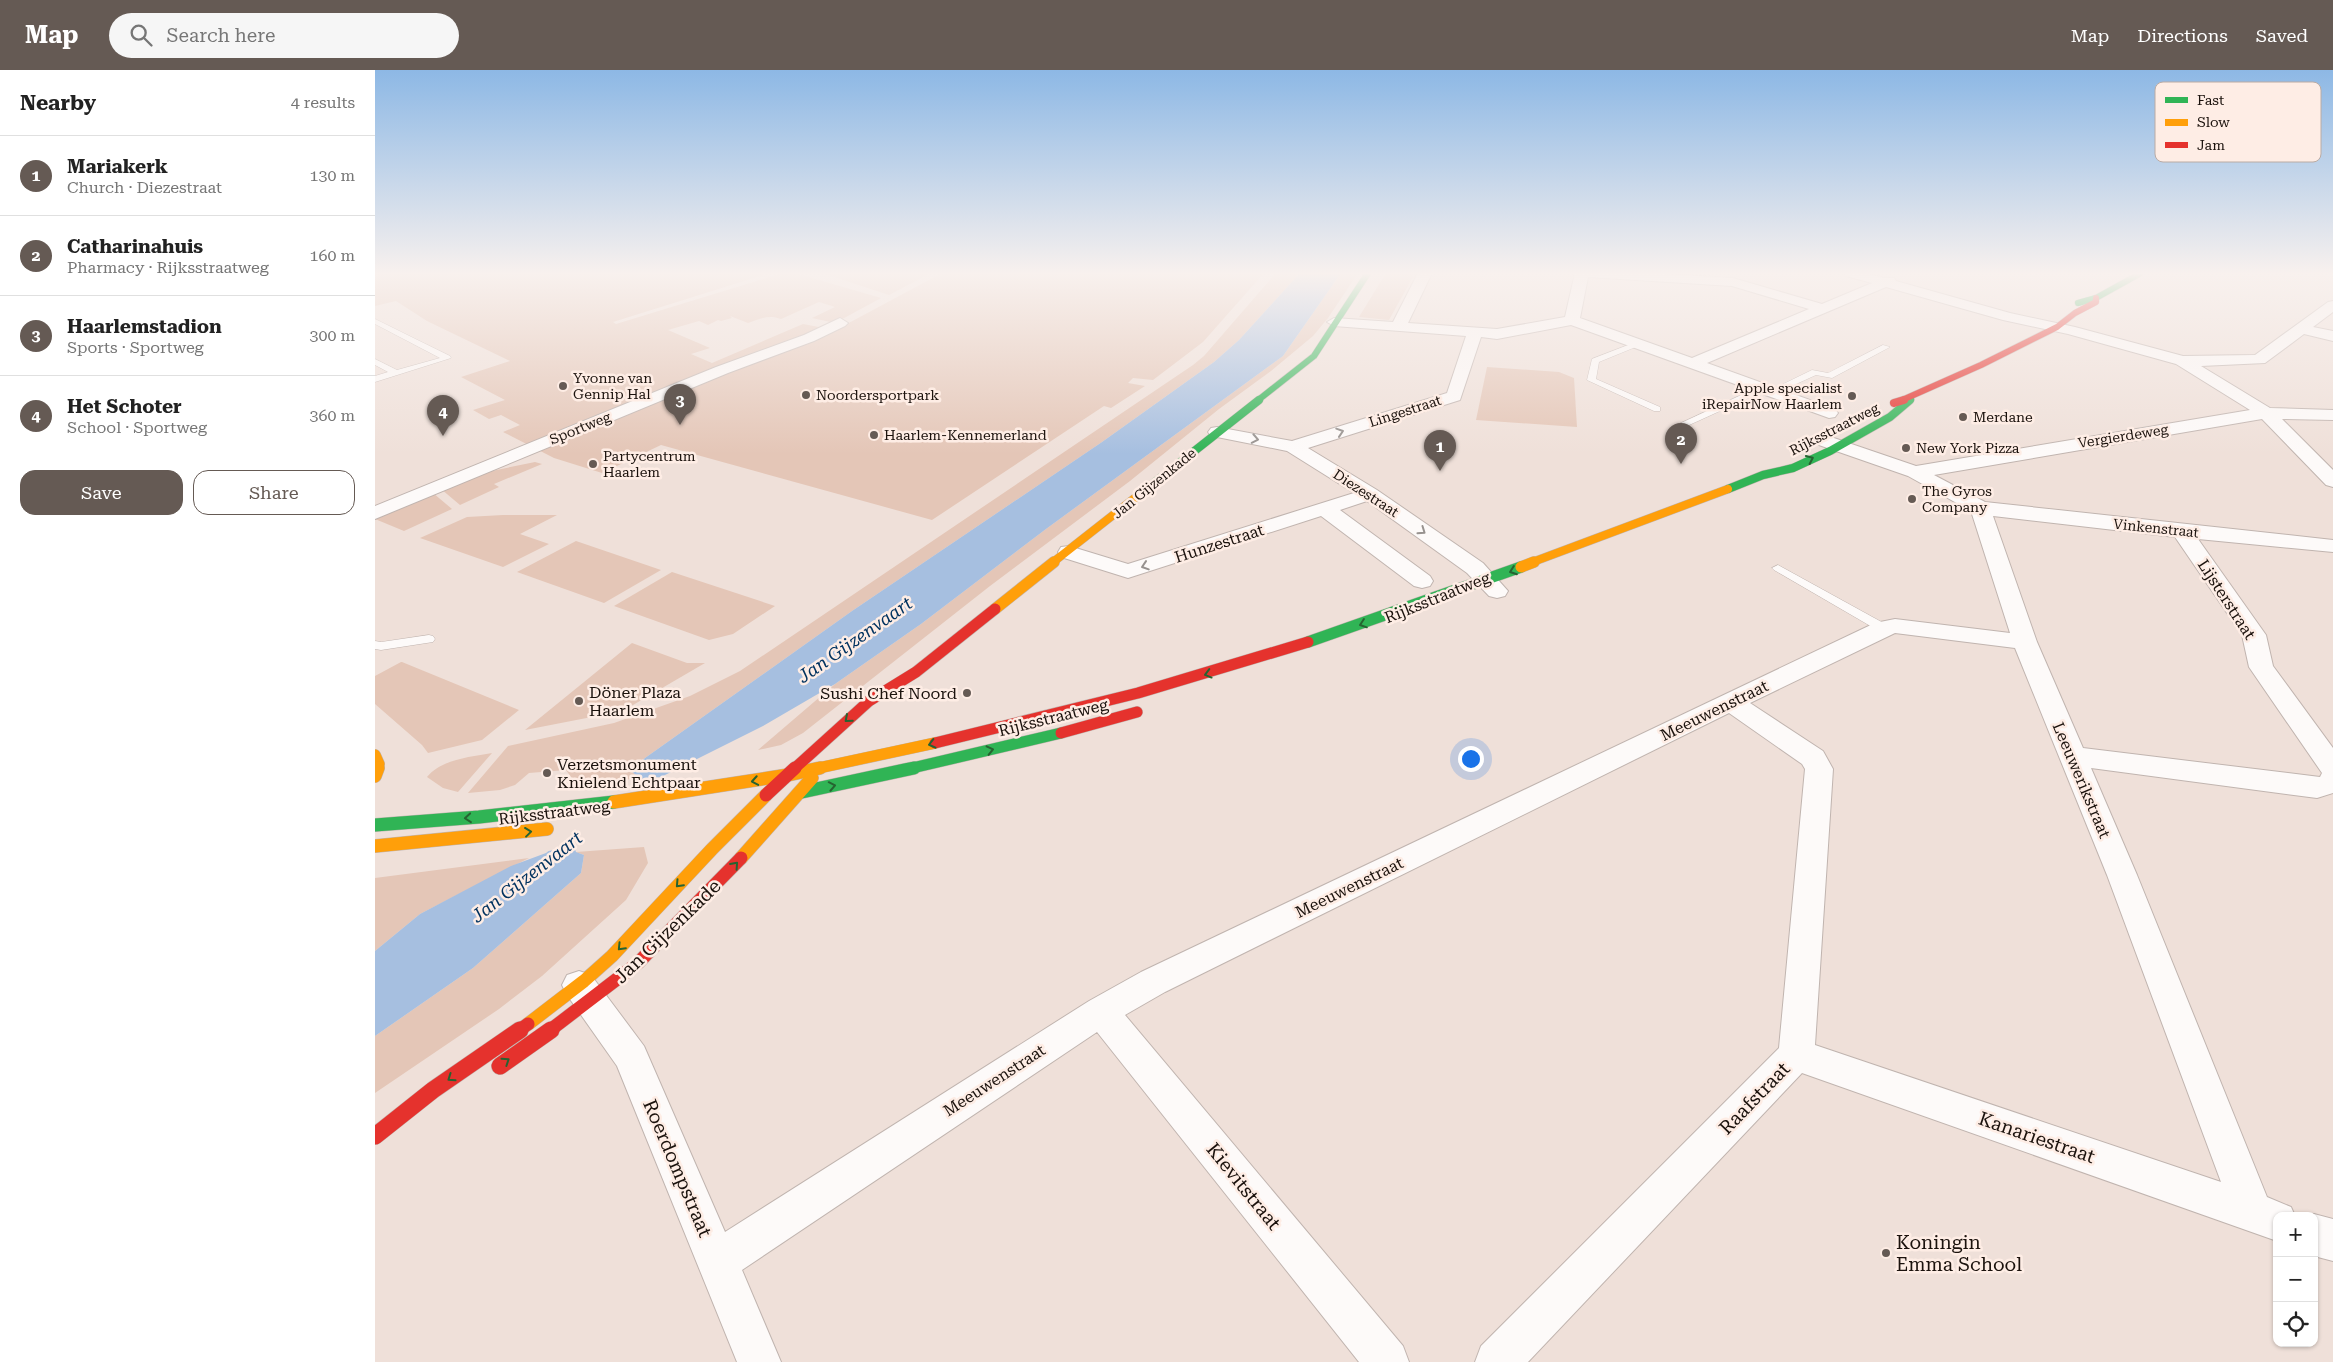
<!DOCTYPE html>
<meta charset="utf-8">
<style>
body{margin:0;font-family:"Roboto Serif",serif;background:#f6f6f6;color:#222}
.controls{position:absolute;right:15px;bottom:15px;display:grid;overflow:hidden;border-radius:10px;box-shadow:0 1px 4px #0004}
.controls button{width:45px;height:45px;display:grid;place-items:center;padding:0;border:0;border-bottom:1px solid #e0e0e0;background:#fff;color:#222;font:25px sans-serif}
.you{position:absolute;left:1095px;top:688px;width:18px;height:18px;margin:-12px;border:4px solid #fff;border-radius:50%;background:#1a73e8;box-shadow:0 0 0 8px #1a73e833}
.badge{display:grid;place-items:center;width:32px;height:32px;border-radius:50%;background:#655a54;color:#fff;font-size:16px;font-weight:700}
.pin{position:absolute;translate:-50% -41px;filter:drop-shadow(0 1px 2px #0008)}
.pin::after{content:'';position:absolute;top:26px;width:18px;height:15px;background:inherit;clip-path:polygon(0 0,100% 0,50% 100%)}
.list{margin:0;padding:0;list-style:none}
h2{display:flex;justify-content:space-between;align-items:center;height:65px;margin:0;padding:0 20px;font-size:21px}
h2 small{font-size:16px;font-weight:400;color:#767676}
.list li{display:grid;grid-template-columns:32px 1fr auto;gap:15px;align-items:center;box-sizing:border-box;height:80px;padding:0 20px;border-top:1px solid #e0e0e0}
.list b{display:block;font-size:19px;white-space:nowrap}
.list p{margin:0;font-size:16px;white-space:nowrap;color:#767676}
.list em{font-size:16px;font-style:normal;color:#767676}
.actions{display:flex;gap:10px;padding:15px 20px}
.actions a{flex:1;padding:11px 0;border:1px solid #655a54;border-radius:15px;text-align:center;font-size:18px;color:#655a54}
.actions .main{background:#655a54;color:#fff}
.icon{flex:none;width:28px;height:28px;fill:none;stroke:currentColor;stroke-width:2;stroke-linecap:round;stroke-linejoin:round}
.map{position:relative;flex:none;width:1958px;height:1292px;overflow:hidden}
header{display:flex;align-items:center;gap:30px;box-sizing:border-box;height:70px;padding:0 25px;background:#655a54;color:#fff}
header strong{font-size:24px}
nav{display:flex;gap:28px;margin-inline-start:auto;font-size:18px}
.search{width:350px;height:45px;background:#f6f6f6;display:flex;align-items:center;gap:12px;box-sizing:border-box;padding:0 18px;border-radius:28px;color:#767676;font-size:19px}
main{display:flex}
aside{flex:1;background:#fff}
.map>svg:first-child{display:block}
</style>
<header>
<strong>Map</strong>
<div class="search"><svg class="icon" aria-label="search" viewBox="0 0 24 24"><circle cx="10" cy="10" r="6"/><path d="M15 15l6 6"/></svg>Search here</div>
<nav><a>Map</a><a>Directions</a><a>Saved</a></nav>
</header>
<main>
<aside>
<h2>Nearby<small>4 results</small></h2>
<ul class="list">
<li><span class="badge">1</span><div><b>Mariakerk</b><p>Church · Diezestraat</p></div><em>130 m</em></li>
<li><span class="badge">2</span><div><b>Catharinahuis</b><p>Pharmacy · Rijksstraatweg</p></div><em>160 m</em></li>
<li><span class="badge">3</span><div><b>Haarlemstadion</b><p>Sports · Sportweg</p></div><em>300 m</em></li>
<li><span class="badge">4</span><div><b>Het Schoter</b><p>School · Sportweg</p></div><em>360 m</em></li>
</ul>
<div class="actions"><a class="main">Save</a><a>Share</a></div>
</aside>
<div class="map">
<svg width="1958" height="1292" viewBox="0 0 1958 1292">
<rect width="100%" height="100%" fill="#efe0d9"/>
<g fill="#e4c6b7">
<path d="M0,203L391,204L238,252L241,254L408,203H420L506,228L460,253L437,248L460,237L444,232L406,249C394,244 385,249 373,253L355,246L357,248L346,251L343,250L333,255L324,251L293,260L335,278L316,284L337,293L428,254L449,258L470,255L567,203H889L828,272L778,310L758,308L753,313L770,316L736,338L729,336L557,450L286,375L227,403L179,388L128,362L145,355L126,345L114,349L98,340L130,330L86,307L135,291L52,251L21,231L0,236Z"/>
<path d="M447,203H556L514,225Z"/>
<path d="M901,203H925L864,270L839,292L727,372L477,541L270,688L255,699L264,708L210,715L198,710L191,700L154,703L140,715L125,720L93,723L133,676L239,653L315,626L365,601L818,295L829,286Z"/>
<path d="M966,203H983L953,248L938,266L896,301L844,339L755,411L615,516L428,663L406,675L383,680L460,614L546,554L671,459L908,286Z"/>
<path d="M1011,203H1040L1014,250L984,247Z"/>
<path d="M1112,297L1184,302L1199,308L1202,357L1101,350Z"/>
<path d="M160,392L167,394L119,414L124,417L85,435L66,419L107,403Z"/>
<path d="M58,423L77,439L29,461L0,449V447Z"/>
<path d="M128,445H182L145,464L174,474L128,497L45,468L92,447Z"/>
<path d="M201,471L286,500L229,533L142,502Z"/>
<path d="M297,502L400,536L358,564L334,570L239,536Z"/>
<path d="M257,573L312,593H330L258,635L227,645L150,660Z"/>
<path d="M26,592H27L144,640L107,670L53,683L47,675L0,634V606Z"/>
<path d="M117,683L83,722L68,718L52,707C67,689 95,687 117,683Z"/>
<path d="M269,777L273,793L251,830L167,906L124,939L0,1023V966L98,898L206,803L209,785L201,782Z"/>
<path d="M154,788L45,844L0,881V808Z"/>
</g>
<path fill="#a6bfe0" d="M925,203H966L908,286L671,459L546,554L460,614L388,656L290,705L199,777L201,782L209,785L206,803L98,898L0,966V881L45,844L136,796L171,783L264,708L255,700L270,688L477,541L727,372L839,292L864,270Z"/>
<path fill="#efe0d9" d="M292,706L204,776L167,782L258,711Z"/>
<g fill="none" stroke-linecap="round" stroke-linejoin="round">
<g stroke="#c0b4af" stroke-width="1">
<g id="lane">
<path d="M0,249L75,286L76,288L0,312V306L13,302L0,295V289L22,300L65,288L0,254Z"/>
<path d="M1261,272L1268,274L1224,292L1221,309L1285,337V341H1279L1212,310L1217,289Z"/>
<path d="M1508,275L1515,277L1457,308L1441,305L1399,324L1392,322L1437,300L1453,303Z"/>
<path d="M1388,315L1392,318L1391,320L1312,356L1304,354Z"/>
<path d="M1403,495L1512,555L1514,558L1508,562L1504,561L1399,500L1397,498Z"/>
<path d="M54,565L58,566L60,569L58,572L6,580L0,579V571L6,572Z"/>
</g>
</g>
<g stroke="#c0b4af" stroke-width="2">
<g id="street">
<path d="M1043,203H1057L1033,253L1122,259L1190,247L1200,203H1273L1358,208L1447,234L1497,213L1471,206L1469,203H1491L1509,208H1519L1521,211L1635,243L1700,257L1808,286L1880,285L1953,232L1958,231V242L1938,257L1958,261V271L1929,264L1890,293L1826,296L1895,338L1958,340V350L1907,349L1958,400V417L1951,415L1887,349L1559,405L1610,432L1958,470V482L1823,469L1891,565L1898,596L1958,678V723L1942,728L1716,698L1762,805L1892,1127L1916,1137L1920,1146H1902V1171L1427,1003L1153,1292H1100L1106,1276L1404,978L1430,699L1427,694L1354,643L790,922L750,945L1028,1276L1034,1292H984L722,962L367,1200L406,1292H362L242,996L192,925L187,915L192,905L204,901L216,905L269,976L350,1162L714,931L766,902L1500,553L1520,549L1635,563L1596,441L1533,406L1441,374L1438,370L1441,366H1453L1541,396L1875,340L1801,294L1693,264L1628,250L1511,217L1332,293L1460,339L1463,343L1460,347L1454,348L1196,255L1122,269L1106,267L1085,330L933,378L1002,420L1108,493L1133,521L1130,526L1122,528L1114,526L1092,503L992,431L965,440L1055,506L1058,511L1055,516L1047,518L1039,516L946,446L753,508L686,487L683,482L686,477L694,476L753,494L979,423L912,381L842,367L836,366L833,362L836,358L842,357L917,371L1072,323L1091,266L959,256L952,252L959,248L1018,252ZM1213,207L1357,216L1434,239L1317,288L1205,248ZM1618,446L1800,467L1867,565L1874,597L1947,703L1945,707L1708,678L1662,572ZM1520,563L1640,578L1732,805L1846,1112L1440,975L1458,699L1448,681L1375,633Z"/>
<path d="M465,248L473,253L470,256L439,271L353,303L0,449V436L341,297L429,265Z"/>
<path d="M1939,1144L1958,1149V1191L1939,1186V1146H1936Z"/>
</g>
</g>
<g stroke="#c0b4af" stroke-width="7">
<g id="fast-far3">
<path d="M1703,233L1721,228L1766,203"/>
<path d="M882,331L939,286L993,203"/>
<path d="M1533,331L1536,329"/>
</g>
</g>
<g stroke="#c0b4af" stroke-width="9">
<g id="fast-far2">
<path d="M1353,419L1388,405L1418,398L1455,381L1515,347L1535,330"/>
<path d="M770,420L884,330"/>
</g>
</g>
<g stroke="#c0b4af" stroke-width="12">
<g id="fast-far1">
<path d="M933,572L1146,497"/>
<path d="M533,699L686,663"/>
</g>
</g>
<g stroke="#c0b4af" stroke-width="14">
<g id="fast">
<path d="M427,722L539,698"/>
<path d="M0,755L104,747L239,732"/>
</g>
</g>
<g stroke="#c0b4af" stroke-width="9">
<g id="slow-far2">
<path d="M677,493L770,420"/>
<path d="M1155,493L1353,419"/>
</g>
</g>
<g stroke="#c0b4af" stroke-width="12">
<g id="slow-far1">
<path d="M1146,497L1159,492"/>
<path d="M620,539L679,492"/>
<path d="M0,685L4,694L2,699"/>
<path d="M439,699L560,673"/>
</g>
</g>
<g stroke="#c0b4af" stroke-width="14">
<g id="slow">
<path d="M0,706L3,698"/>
<path d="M239,732L413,705L445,698"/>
<path d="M0,776L172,759"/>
<path d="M366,788L437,708"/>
<path d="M153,954L209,911L237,886L337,779L391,725"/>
</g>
</g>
<g stroke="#c0b4af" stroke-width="7">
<path id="jam-far4" d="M1525,331L1606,295L1682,257L1700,243L1721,232V228"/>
</g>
<g stroke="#c0b4af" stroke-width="9">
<path id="jam-far3" d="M1519,333L1529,330"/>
</g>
<g stroke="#c0b4af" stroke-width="12">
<g id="jam-far2">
<path d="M686,663L762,642"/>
<path d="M560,673L763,623L933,572"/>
<path d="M419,699L494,631L541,602L620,539"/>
</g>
</g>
<g stroke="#c0b4af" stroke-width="14">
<g id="jam-far1">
<path d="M391,725L420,698"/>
<path d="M143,961L153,954"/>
<path d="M174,961L263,893L366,788"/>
</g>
</g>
<g stroke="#c0b4af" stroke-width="18">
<g id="jam">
<path d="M125,996L176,960"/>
<path d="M0,1066L58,1020L145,960"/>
</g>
</g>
<use href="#lane" fill="#fdfaf9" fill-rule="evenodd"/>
<use href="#street" fill="#fdfaf9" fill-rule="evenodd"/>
<use href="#fast-far3" stroke="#30b455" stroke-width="6"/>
<use href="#fast-far2" stroke="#30b455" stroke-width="8"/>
<use href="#fast-far1" stroke="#30b455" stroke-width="11"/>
<use href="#fast" stroke="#30b455" stroke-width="13"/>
<use href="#slow-far2" stroke="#ff9f0a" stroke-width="8"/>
<use href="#slow-far1" stroke="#ff9f0a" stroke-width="11"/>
<use href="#slow" stroke="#ff9f0a" stroke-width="13"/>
<use href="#jam-far4" stroke="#e5322d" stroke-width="6"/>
<use href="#jam-far3" stroke="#e5322d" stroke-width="8"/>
<use href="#jam-far2" stroke="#e5322d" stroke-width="11"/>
<use href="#jam-far1" stroke="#e5322d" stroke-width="13"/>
<use href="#jam" stroke="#e5322d" stroke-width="17"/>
</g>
<defs><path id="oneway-chevron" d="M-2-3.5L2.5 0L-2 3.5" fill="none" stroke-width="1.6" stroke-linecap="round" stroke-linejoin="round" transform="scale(1.25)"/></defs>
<g stroke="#97928f">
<use href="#oneway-chevron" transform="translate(965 362) rotate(-18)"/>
<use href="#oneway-chevron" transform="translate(880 369) rotate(11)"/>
<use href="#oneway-chevron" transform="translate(1047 461) rotate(35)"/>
<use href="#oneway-chevron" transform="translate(770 496) rotate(162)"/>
</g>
<g stroke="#266331">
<use href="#oneway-chevron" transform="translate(1435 389) rotate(-25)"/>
<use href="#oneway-chevron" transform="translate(1138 501) rotate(160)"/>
<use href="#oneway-chevron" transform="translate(988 554) rotate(161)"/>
<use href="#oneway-chevron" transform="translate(833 604) rotate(165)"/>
<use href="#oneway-chevron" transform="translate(473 649) rotate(139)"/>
<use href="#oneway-chevron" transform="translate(557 674) rotate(166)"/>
<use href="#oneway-chevron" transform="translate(615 680) rotate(-13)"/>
<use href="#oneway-chevron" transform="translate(380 711) rotate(170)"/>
<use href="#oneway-chevron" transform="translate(457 716) rotate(-11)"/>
<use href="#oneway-chevron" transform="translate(93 748) rotate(175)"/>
<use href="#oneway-chevron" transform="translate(153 762) rotate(-7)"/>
<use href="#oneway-chevron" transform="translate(360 795) rotate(-48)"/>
<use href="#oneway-chevron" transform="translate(304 814) rotate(133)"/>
<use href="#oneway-chevron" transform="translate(246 877) rotate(134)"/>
<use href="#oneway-chevron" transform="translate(131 991) rotate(-34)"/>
<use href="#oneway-chevron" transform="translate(76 1008) rotate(145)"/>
</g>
<linearGradient id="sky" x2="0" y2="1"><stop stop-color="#8db8e5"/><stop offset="0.53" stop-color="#f8f1ee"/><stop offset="1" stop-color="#f8f1ee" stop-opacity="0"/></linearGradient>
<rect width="1958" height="384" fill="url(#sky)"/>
<g fill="#655a54" stroke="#feede5" stroke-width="2">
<circle cx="188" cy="316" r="5"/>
<circle cx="431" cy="325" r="5"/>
<circle cx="1477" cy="326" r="5"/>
<circle cx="1588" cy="347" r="5"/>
<circle cx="499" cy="365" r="5"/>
<circle cx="1531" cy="378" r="5"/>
<circle cx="218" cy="394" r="5"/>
<circle cx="1537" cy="429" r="5"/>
<circle cx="592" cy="623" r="5"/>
<circle cx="204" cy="631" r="5"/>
<circle cx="172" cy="703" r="5"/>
<circle cx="1511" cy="1183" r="5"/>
</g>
<g text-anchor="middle" stroke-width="5" stroke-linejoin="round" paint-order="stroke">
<g font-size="14" fill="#1b120d" stroke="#feede5" text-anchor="start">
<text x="198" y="313">Yvonne van<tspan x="198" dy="16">Gennip Hal</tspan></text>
<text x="1467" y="323" text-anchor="end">Apple specialist<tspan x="1467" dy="16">iRepairNow Haarlem</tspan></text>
<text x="441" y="330">Noordersportpark</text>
<text x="1598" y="352">Merdane</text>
<text x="509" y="370">Haarlem-Kennemerland</text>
<text x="1541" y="383">New York Pizza</text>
<text x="228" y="391">Partycentrum<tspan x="228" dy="16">Haarlem</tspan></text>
<text x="1547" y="426">The Gyros<tspan x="1547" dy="16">Company</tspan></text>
</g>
<g font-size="14" fill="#1b120d" stroke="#feede5">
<text transform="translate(1030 341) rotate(-18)" y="5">Lingestraat</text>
<text transform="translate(205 358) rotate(-22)" y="5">Sportweg</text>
<text transform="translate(1459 359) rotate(-27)" y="5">Rijksstraatweg</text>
<text transform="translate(1748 366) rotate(-9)" y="5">Vergierdeweg</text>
<text transform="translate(779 413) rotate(-39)" y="5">Jan Gijzenkade</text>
<text transform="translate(991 423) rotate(33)" y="5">Diezestraat</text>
<text transform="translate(1781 458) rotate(6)" y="5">Vinkenstraat</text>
</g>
<g font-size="16" fill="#1b120d" stroke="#feede5">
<text transform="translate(844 473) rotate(-18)" y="6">Hunzestraat</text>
<text transform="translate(1062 527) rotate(-22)" y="6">Rijksstraatweg</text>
<text transform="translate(1852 529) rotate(57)" y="6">Lijsterstraat</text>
<text transform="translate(1339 640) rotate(-26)" y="6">Meeuwenstraat</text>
<text transform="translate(678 647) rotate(-14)" y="6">Rijksstraatweg</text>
<text transform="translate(1707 710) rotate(67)" y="6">Leeuwerikstraat</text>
<text transform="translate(179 742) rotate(-7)" y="6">Rijksstraatweg</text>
<text transform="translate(974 817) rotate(-26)" y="6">Meeuwenstraat</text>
<text transform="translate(619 1010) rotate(-33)" y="6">Meeuwenstraat</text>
</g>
<g font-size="16" fill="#1b120d" stroke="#feede5" text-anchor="start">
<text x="214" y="628">Döner Plaza<tspan x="214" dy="18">Haarlem</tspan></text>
<text x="582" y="629" text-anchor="end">Sushi Chef Noord</text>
<text x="182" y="700">Verzetsmonument<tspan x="182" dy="18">Knielend Echtpaar</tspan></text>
</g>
<g font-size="18" font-style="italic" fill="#023360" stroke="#feede5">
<text transform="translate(480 570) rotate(-35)" y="6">Jan Gijzenvaart</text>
<text transform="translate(152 807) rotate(-38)" y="6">Jan Gijzenvaart</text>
</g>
<g font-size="19" fill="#1b120d" stroke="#feede5">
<text transform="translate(292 861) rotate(-44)" y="7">Jan Gijzenkade</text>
<text transform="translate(1379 1028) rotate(-46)" y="7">Raafstraat</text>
<text transform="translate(1662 1067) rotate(19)" y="7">Kanariestraat</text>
<text transform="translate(303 1098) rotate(67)" y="7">Roerdompstraat</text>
<text transform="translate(869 1116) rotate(51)" y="7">Kievitstraat</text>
</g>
<g font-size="19" fill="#1b120d" stroke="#feede5" text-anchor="start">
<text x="1521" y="1179">Koningin<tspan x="1521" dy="22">Emma School</tspan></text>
</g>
</g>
<rect x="1780" y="12" width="166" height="80" rx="8" fill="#feede5" stroke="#baaba4" stroke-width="1"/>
<rect x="1790" y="27" width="23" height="6" fill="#30b455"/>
<rect x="1790" y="49" width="23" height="7" fill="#ff9f0a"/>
<rect x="1790" y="72" width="23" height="6" fill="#e5322d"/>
<g font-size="14" fill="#1b120d">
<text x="1822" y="35">Fast</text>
<text x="1822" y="57">Slow</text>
<text x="1822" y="80">Jam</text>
</g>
</svg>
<div class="controls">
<button>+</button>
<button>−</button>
<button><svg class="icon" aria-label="locate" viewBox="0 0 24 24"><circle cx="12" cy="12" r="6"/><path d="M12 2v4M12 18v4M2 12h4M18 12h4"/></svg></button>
</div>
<div class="you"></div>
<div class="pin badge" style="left:1065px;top:401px">1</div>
<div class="pin badge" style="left:1306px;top:394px">2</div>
<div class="pin badge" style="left:305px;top:355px">3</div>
<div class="pin badge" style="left:68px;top:366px">4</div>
</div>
</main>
